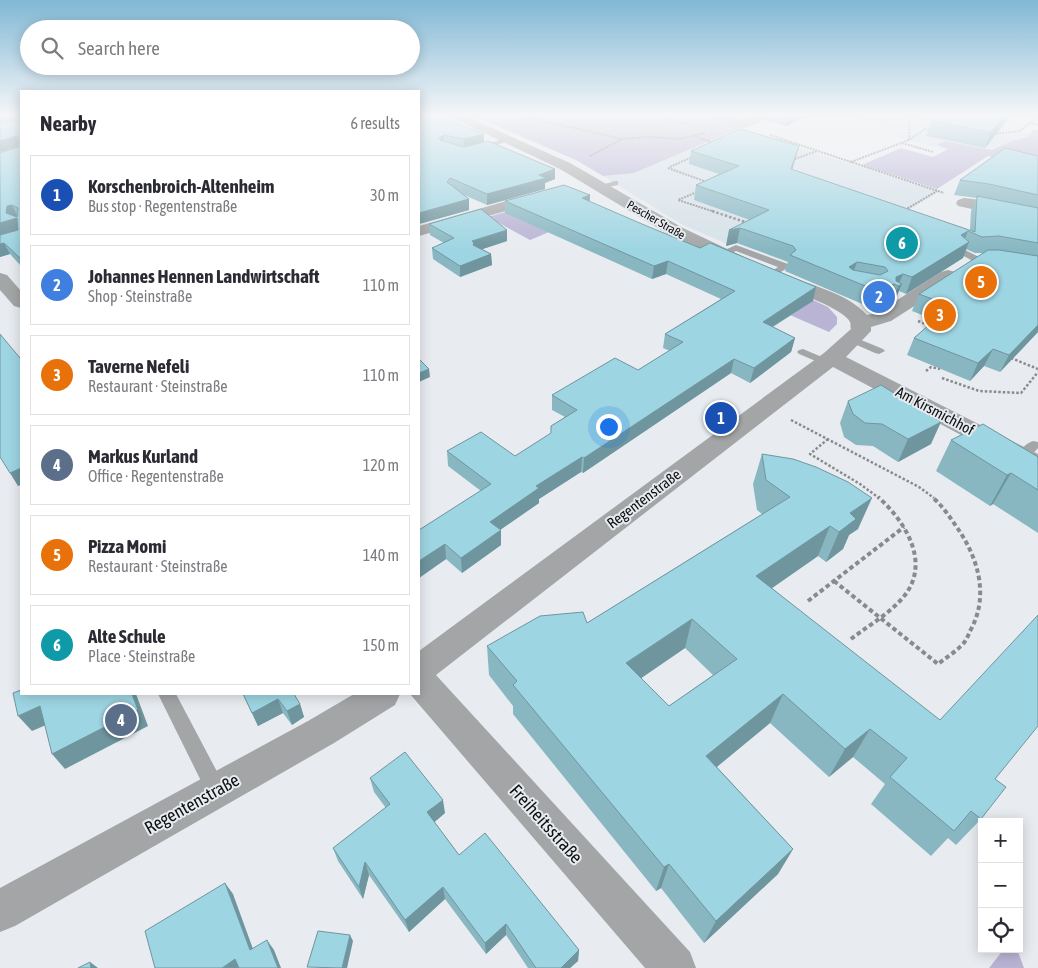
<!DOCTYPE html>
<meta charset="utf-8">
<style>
body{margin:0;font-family:"Asap Condensed",sans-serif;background:#f7f7f7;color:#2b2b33}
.controls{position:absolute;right:15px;bottom:15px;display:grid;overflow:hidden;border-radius:0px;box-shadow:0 2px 12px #0003}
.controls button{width:45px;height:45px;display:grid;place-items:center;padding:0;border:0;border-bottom:1px solid #e1e1e2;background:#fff;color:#2b2b33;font:25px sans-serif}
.you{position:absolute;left:608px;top:426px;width:18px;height:18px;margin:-12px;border:4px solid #fff;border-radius:50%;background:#1a73e8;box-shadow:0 0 0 8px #1a73e833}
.badge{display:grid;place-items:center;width:32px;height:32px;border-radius:50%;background:#d93025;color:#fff;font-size:16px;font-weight:700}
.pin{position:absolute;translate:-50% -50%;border:2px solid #fff;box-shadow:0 1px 5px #0006}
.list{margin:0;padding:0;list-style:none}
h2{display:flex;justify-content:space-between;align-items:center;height:65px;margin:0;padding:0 20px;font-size:21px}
h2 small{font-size:16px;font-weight:400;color:#7c7c81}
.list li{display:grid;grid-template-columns:32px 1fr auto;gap:15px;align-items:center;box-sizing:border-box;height:80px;margin:0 10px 10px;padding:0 10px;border:1px solid #e1e1e2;border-radius:0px}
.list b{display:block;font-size:19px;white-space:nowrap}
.list p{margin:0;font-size:16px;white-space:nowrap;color:#7c7c81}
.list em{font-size:16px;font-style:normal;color:#7c7c81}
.icon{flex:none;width:28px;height:28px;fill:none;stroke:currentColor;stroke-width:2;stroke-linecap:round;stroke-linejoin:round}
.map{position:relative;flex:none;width:1038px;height:968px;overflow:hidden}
.search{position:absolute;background:#fff;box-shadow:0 2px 12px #0003;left:20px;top:20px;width:400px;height:55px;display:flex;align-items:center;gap:12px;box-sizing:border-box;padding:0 18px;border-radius:28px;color:#7c7c81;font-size:19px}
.panel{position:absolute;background:#fff;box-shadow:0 2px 12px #0003;left:20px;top:90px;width:400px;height:605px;border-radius:0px}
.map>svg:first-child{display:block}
</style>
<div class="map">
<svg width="1038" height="968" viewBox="0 0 1038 968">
<rect width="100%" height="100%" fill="#e8ecf0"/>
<g fill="#d6e1e9">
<path d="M868,114H925L1030,134L1027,137L1012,141L992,150L945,141L937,146L949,149L947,150L894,136L900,132L858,121Z"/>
<path d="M742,127L803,149L939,192L895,218L748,230L725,243L681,224L603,176L634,173Z"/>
</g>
<g fill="#b9b4d4">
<path d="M469,114H701L742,127L634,173L603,176L576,160Z"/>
<path d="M1033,130H1038V167L988,156L937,189L862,165L901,148L933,157L948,149L937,145L945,141L992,150L1012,141L1027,137Z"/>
<path d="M561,196L568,224L530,240L488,217Z"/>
<path d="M813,300L828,307L837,317V324L829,332L790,315Z"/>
<path d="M1004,949H1017L1024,968H989Z"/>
</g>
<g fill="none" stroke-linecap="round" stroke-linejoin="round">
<g stroke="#888b8d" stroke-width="2" stroke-dasharray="2 1" stroke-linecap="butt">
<path d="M512,114L622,139L649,137L680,139L705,133"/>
<path d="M656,114L671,121L691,124"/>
<path d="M903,114L937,121"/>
<path d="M1031,123L1038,125"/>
<path d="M993,134L1020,131L1038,116"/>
<path d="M770,135L944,193"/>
<path d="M694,136L714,143"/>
<path d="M909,140L910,116"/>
<path d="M902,143L933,152"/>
<path d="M590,156L622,139"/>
<path d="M792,160L817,151"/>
<path d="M851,162L909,140L925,129L932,131"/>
<path d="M670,167L692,157"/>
<path d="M668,168L707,182"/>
<path d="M697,192L678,200L715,212"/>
<path d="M905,210L937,191"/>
</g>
<g stroke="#888b8d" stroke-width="2.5" stroke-dasharray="2.5 2" stroke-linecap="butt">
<path d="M712,211L748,223"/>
<path d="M918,321L931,326"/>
<path d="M1011,358L1038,369"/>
<path d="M926,371L931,367L940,369"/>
<path d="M942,378L979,391L1021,393L1038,372"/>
<path d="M791,420L919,487L934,498"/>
<path d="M828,439L810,454L860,484L879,498"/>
</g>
<g stroke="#888b8d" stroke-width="4" stroke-dasharray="4.5 3" stroke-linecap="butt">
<path d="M834,581L938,664C946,658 955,652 962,645C966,641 968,636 970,631C990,596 978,557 956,526C949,516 942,505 932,497"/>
<path d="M808,601L904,527"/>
<path d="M851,639C869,625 891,613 905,595C931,561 904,520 878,497"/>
</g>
<g fill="#a4a5a7" fill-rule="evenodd">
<path d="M505,138L512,140L478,151L474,149Z"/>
<path d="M615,181H618V185L599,189L595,187Z"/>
<path d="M736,245L788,264L790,266L772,278L767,275L778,267L736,251L721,257L716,254Z"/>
<path d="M961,248L979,257L981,259L979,261H973L958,253L956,251Z"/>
<path d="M854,337L883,349L885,351L879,354L875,353L850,342L849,340L850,338Z"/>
<path d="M803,349L829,360L831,362L825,365L799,354L797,352L799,350Z"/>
<path d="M1033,441L1038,442V448L1027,460H1017L1015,457C1019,451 1026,443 1033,441Z"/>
<path d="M158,694H176L223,783L226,790L223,797L216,800L209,797Z"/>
</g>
<g fill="#a4a5a7" fill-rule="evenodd">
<path d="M444,114H461L570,163L683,228L742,256L745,260L742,264L736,265L730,264L671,236L560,169Z"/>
<path d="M704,114H724L743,120L757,114H775L773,117L744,128L706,117Z"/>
<path d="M538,192L544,194L546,197L544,200L419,236V226Z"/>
<path d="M964,198L982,200L1038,213V223L958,206L956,203L958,200Z"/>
<path d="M948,270L955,272L957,276L955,280L891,321L871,327V331L846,357L1038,454V473L1029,471L833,367L436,675L690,952L696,968H645L410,694H419V651L824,353L851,329C850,327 851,324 850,322C845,309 790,290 776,284L774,280L776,276L783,274L790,276C816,287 848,294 867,315L877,313L941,272Z"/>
<path d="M0,273L7,275L21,291V308L14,306L0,290Z"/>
<path d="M354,694H400L395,705L334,743L15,926L0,932V888L308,721Z"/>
</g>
</g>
<g fill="#88b7c2" fill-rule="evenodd">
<path d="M0,114H21V266L10,254L0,257Z"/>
<path d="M419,114L484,142L555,169V179L545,183V189L487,205L462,194L469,199V210L419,224Z"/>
<path d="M769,114H812L786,126L767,121Z"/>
<path d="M925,114H1012L985,148L926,136L931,121L936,116Z"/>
<path d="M799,146L792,170L970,230L971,211L977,198L954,195L960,180L1038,156V332L1000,372L984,366L970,381L907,355L914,338L935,320L912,311L919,294L984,253H975L966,249L963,258L906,294L899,291L895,300L892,303L887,301L874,309L785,271L788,262L737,243L726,246L729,230L750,220L694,200L696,185L719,174L689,164L691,151Z"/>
<path d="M590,195V202L642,224L700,248L816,287L813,301L773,327L795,338L791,352L750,383L731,373L583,473L581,472L539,499V503L500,530L501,545L462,573L446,559L419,578V530L481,491L448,466L447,451L515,456L551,434V426L565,417L552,410V395L638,370L670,351L663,348L665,334L721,299L666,274L652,279L505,213V201Z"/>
<path d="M429,224L507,241L482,249L491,254L492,265L460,277L433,259L432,248L444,243L430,235Z"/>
<path d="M848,401L931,444L898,462L873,446L856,445L844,437L840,423Z"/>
<path d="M951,440L1038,457V533L993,504L990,506L936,471Z"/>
<path d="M762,454L858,529L849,535L843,549L826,562L818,556L772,588L995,779L981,819L956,845L948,838L931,856L871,804L885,784L853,757L829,777L770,723L717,767L793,849L778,874L704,943L661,888L656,891L513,714V706L489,675L487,646L587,623L762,514L757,510L753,484ZM685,648L713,675L669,706L641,678Z"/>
<path d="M243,694L300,704L304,717L292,725L283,713L258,726Z"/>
<path d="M370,778L445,813L434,822L459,855L579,950L578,961L570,968H528L506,935L486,954L445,899L409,932L369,875L363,899L338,861L333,848L386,808L374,792Z"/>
</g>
<g fill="#6f959e">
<path d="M9,114H17L21,122L0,126V116Z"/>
<path d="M789,114H812L786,126Z"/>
<path d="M1006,114H1012L985,148L991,132Z"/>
<path d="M484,134V143L465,149L464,139Z"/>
<path d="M444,135V144L439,147V138Z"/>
<path d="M16,136L20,146L0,152V141Z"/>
<path d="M799,146L795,160L788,184L791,169Z"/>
<path d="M555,169V179L545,183V189L487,205V194Z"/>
<path d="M590,195L589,207L582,198Z"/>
<path d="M469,199V210L419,224V213Z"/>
<path d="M12,205L17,216L21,230L0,235V223L6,213L7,206Z"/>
<path d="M740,228L737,243L726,246L729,230Z"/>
<path d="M507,230V241L474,252L472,241Z"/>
<path d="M968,231L962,246L969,242L963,258L906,294L912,277L961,235Z"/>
<path d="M4,243L10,254L0,257V244Z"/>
<path d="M491,254L492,265L460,277V266Z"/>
<path d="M668,261L666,274L652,279L654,266Z"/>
<path d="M857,262L851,278L849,267Z"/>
<path d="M903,274L898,286L902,284L895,300L892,303L898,286L894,284L887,301L874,309L880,292L896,277Z"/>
<path d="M816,287L813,301L759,335L763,322Z"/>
<path d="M1038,325V332L1000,372L1009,355Z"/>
<path d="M795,338L791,352L750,383L754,368Z"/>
<path d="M993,349L984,366L970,381L978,363Z"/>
<path d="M734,359L731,373L583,473L584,458Z"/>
<path d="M429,369L430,377L419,382V373Z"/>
<path d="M941,422L931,444L898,462L908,439Z"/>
<path d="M582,457L581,472L539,499V503L490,537V522L536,486Z"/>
<path d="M21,468V485L18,486L10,473Z"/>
<path d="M1011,473L993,504L990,506L1007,475Z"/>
<path d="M872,498L858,529L849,535L843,549L826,562L839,532L850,513Z"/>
<path d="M830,526L818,556L746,606L756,576Z"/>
<path d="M501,530V545L462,573L461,558Z"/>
<path d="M445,544L446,559L419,578V561Z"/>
<path d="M692,619L685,648L621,692L626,663Z"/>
<path d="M132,694H136L148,726L65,769L52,754Z"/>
<path d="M783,694L770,723L697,783L706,756Z"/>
<path d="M278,699L283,713L258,726L252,713Z"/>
<path d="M300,704L304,717L292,725L287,711Z"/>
<path d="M40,706L53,722L32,731L18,716Z"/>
<path d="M870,729L853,757L829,777L845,749Z"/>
<path d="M443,800L445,813L430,826L427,812Z"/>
<path d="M793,849L778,874L704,943L716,921Z"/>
<path d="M365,862L369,875L363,899L359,887Z"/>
<path d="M669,864L661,888L656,891L664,867Z"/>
<path d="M225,883L233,894L257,960L250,950Z"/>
<path d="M443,887L445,899L409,932L405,920Z"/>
<path d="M506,924V935L486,954L485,943Z"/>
<path d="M350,935L353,941L347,968H342Z"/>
<path d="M267,940L274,950L281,968H278Z"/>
<path d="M579,950L578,961L570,968H561Z"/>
<path d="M235,959L242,968H222Z"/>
<path d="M90,962L98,968H91Z"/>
</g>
<g fill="#9ed5e2" stroke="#6f959e" fill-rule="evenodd">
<path d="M0,114H9L0,116Z"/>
<path d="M18,114H21V259L4,243L0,244V235L18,230L17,218L0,223V153L18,147L19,138L16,136L0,141V123L17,120ZM12,205L18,208L17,217L6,213L7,206Z"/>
<path d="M419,114H435L484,134L464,139L444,135L439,138L440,140L464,147L488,141L555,169L539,175L546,178L487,194L450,178L447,182L469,199L419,213Z"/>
<path d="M938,114H1006L991,132L931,121Z"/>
<path d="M740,129L799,146L791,169L975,232L977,196L1038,208V243L999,236L982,237L968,231L961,235L969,242L912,277L903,274L896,277V281L902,284L898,286L894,284L880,292L790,255L796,250L793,246L740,228L729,230L769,210L696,185L739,166L691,151ZM857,262L885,267L888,271L880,275L853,270L849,267Z"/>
<path d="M1005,148L1038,156V195L989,184L960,180Z"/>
<path d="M564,185L590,195L582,198L642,224L700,248L710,243L816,287L763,322L795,338L754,368L734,359L584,458L582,457L536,486L539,488L490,522L501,530L461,558L445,544L419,561V530L491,484L447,451L481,432L515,456L551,433V426L577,410L552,395L615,358L638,370L683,342L665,334L735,291L668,261L654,266L505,201Z"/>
<path d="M481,209L507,230L472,241L474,243L473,245L491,254L460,266L432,248L454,238L429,224Z"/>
<path d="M988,250H999L1038,256V325L1009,355L993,349L978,363L914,338L951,306L919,294Z"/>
<path d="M0,334L20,358H21V468L10,473L0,457Z"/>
<path d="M419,359L429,369L419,373Z"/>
<path d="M881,385L941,422L908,439L882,424L865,423L853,414L848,401Z"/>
<path d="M983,424L1038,457V490L1011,473L1007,475L951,440Z"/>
<path d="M762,454L793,459L816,467L848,482L872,498L850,513L856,519L839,532L830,526L756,576L940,720L1038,615V726L995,779L1006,787L981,819L971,811L954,831L890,777L907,758L870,729L845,749L783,694L706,756L793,849L716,921L669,864L664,867L513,685L517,681L487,646L540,616L583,612L587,623L790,497L766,480ZM692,619L737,659L669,706L626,663Z"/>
<path d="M21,690V694H132L138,710L52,754L40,706L18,716L13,693Z"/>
<path d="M243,694H294L300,704L287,711L278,699L252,713Z"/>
<path d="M405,752L443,800L427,812L459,855L485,833L579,950L561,968H536L506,924L485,943L443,887L405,920L365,862L359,887L333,848L390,804L370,778Z"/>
<path d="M225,883L250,950L267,940L278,968H239L235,959L222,968H155L145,931Z"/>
<path d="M318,931L350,935L342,968L307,967Z"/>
<path d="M90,962L91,968H78Z"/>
</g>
<linearGradient id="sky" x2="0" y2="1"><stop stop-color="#81b8d5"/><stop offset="0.46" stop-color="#f5f6f8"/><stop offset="1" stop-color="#f5f6f8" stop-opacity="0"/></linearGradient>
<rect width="1038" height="250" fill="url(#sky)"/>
<g text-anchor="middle" stroke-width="4" stroke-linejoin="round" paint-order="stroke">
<g font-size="12" fill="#0e1011" stroke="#e8ecf0">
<text transform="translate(656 220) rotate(30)" y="4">Pescher Straße</text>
</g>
<g font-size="15" fill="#0e1011" stroke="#e8ecf0">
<text transform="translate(935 411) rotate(28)" y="5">Am Kirsmichhof</text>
<text transform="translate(644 499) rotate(-37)" y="5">Regentenstraße</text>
</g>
<g font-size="18" fill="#0e1011" stroke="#e8ecf0">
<text transform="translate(192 804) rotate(-29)" y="6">Regentenstraße</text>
<text transform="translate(546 824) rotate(48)" y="6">Freiheitsstraße</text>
</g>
</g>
</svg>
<div class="controls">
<button>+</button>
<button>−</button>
<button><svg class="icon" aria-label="locate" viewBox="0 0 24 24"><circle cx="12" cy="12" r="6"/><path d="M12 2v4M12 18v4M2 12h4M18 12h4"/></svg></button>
</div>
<div class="you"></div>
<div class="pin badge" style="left:721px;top:418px;background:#1a4fb4">1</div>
<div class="pin badge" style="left:879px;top:297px;background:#3f7fe0">2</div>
<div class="pin badge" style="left:940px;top:315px;background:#e8710a">3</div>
<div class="pin badge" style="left:121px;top:720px;background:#5c6f8a">4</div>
<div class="pin badge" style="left:981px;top:282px;background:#e8710a">5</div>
<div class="pin badge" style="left:902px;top:243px;background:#0f9aa8">6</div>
<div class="search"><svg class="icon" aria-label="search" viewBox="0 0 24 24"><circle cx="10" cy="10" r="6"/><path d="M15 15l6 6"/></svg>Search here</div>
<section class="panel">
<h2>Nearby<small>6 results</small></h2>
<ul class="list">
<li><span class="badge" style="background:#1a4fb4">1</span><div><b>Korschenbroich-Altenheim</b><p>Bus stop · Regentenstraße</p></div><em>30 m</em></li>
<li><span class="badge" style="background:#3f7fe0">2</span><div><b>Johannes Hennen Landwirtschaft</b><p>Shop · Steinstraße</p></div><em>110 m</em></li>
<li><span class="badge" style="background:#e8710a">3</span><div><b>Taverne Nefeli</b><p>Restaurant · Steinstraße</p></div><em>110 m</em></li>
<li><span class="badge" style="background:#5c6f8a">4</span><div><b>Markus Kurland</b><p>Office · Regentenstraße</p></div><em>120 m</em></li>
<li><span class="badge" style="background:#e8710a">5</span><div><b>Pizza Momi</b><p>Restaurant · Steinstraße</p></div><em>140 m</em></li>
<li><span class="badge" style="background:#0f9aa8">6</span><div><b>Alte Schule</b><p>Place · Steinstraße</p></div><em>150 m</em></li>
</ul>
</section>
</div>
